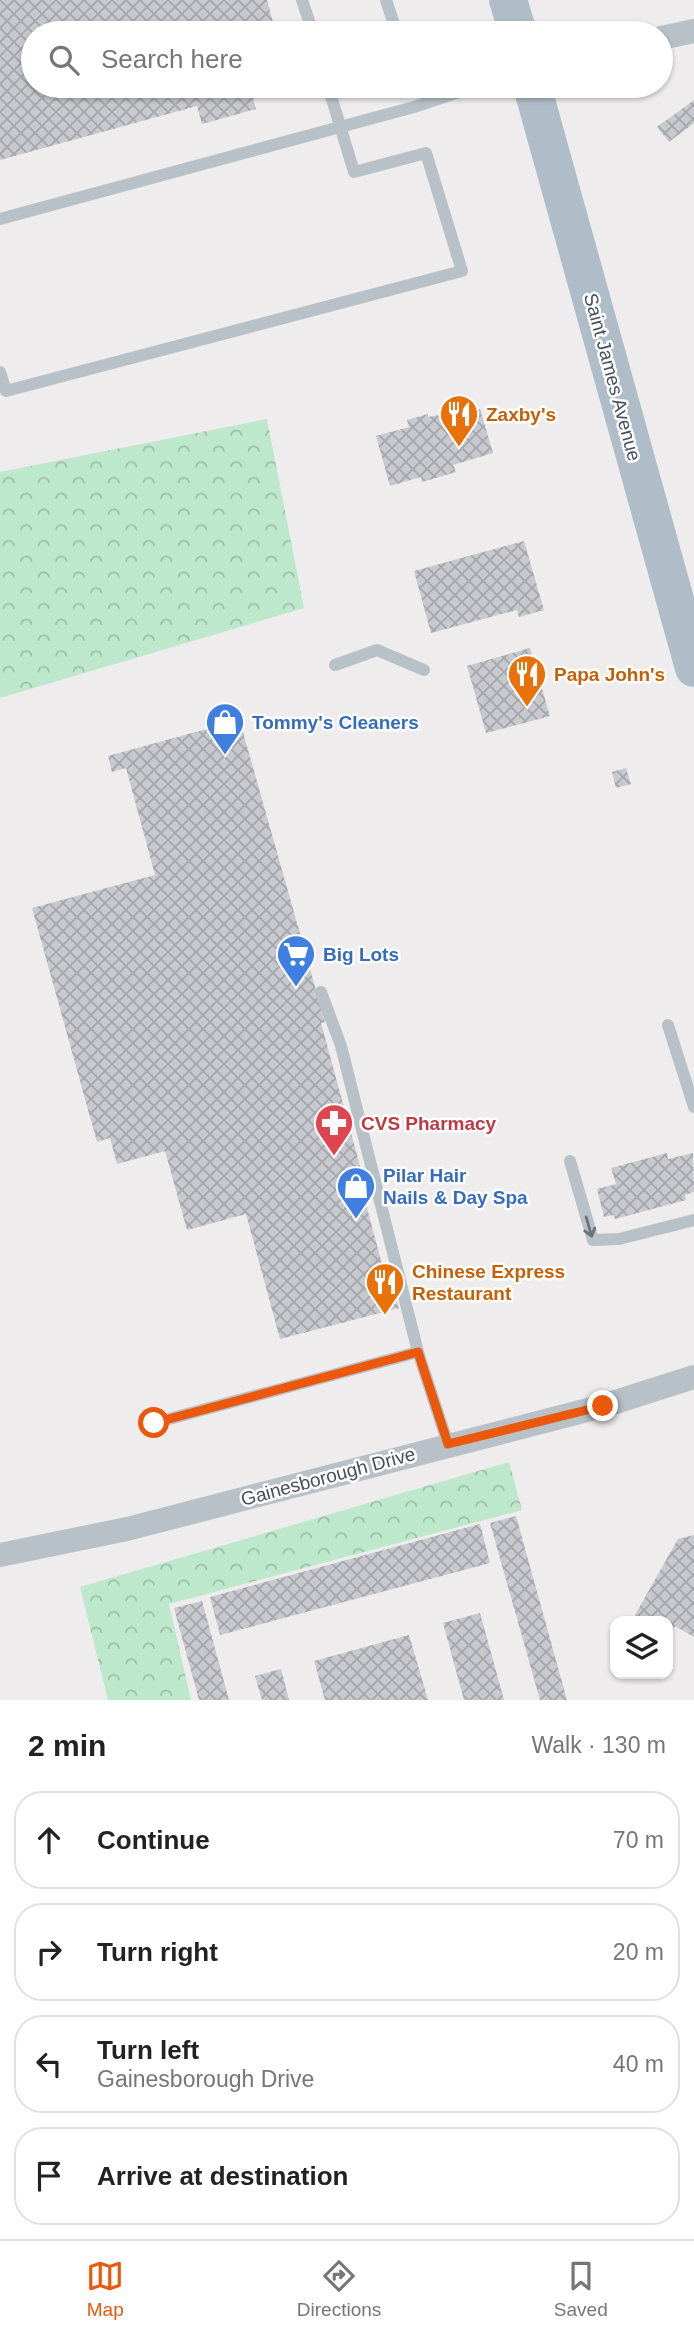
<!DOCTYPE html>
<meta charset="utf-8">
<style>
body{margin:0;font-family:Arial,sans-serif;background:#f2f2f2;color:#222}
.controls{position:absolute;right:21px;bottom:21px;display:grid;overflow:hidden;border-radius:14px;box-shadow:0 2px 5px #0004}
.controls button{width:63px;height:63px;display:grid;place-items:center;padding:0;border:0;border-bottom:2px solid #e0e0e0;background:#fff;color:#222;font:35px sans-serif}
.stop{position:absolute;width:21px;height:21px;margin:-16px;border:5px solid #ea580c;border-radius:50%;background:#fff}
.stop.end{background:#ea580c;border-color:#fff;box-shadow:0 2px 7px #0008}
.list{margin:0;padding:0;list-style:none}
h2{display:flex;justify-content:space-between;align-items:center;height:91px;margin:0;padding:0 28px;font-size:30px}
h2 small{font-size:23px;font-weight:400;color:#767676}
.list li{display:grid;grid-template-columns:46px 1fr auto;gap:21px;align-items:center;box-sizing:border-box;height:98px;margin:0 14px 14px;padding:0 14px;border:2px solid #e0e0e0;border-radius:28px}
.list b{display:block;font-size:26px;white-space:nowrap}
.list p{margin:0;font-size:23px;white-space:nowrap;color:#767676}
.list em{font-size:23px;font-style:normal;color:#767676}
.icon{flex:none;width:38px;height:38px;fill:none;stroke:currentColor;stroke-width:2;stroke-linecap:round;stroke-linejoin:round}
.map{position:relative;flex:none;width:694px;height:1700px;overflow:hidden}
.search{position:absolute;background:#fff;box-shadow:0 2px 5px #0004;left:21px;right:21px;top:21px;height:77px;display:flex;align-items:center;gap:18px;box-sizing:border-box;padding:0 24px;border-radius:38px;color:#767676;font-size:26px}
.sheet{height:539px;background:#fff}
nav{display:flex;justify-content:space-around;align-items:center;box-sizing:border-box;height:98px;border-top:2px solid #e0e0e0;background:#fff;font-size:19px;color:#767676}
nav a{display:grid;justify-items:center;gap:4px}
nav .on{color:#ea580c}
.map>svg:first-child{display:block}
</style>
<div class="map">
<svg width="694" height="1700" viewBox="0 0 694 1700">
<defs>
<pattern id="forest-crowns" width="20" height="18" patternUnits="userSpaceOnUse" patternTransform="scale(1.75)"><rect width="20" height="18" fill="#bee8cb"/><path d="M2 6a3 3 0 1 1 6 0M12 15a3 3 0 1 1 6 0" fill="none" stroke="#9cbea8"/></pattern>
<pattern id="building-cross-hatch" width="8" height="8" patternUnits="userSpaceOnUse" patternTransform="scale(1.75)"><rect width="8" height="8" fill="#c7c9ce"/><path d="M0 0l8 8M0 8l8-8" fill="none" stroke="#a3a6aa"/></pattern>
</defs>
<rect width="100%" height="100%" fill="#eeecec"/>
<g fill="url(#forest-crowns)">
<path d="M267,419L304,608L0,698V472Z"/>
<path d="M509,1462L522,1510L169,1604L191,1700H108L80,1587Z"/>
</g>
<g fill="url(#building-cross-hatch)">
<path d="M0,0H267L276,33H33V86H260L250,89L256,109L202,124L197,106L0,160Z"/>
<path d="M694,100V123L669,142L657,127Z"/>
<path d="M480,409L493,453L453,465L456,472L422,482L421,477L390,486L376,436L409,427L407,420L428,414V417L438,415L440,420Z"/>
<path d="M524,541L544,610L519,617L517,610L431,633L414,571Z"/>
<path d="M530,648L550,716L486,733L467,666Z"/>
<path d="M237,711L325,1022L321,1023L363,1177L359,1178L387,1283L391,1282L399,1308L280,1339L246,1214L187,1230L165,1151L117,1164L110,1138L97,1142L32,908L155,875L126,768L112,772L108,756L214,727L212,718Z"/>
<path d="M626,768L631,784L616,788L612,772Z"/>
<path d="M667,1153L668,1159L693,1153L694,1192L685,1195L686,1200L615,1219L614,1215L604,1217L597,1189L616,1184L611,1168Z"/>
<path d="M516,1516L567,1700H540L490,1523Z"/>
<path d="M480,1524L490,1563L220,1635L210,1597Z"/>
<path d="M694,1535V1637L675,1626L668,1637V1621H646L635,1615L678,1539Z"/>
<path d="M202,1601L229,1700H199L174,1608Z"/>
<path d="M480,1613L504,1700H464L443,1623Z"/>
<path d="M409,1635L428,1700H325L314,1661Z"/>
<path d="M281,1669L289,1700H262L255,1676Z"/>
</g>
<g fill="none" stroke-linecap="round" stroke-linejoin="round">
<g stroke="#b8c1c7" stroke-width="12">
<path d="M302,0L313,33"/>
<path d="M386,0L397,33"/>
<path d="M0,219L414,107L477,86"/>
<path d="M0,372L6,391L462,271L426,153L354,172L328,86"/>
<path d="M335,665L377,650L424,670"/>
<path d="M321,992L341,1046L418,1352"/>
<path d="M668,1025L694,1107"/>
<path d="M570,1161L593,1240L619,1239L694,1220"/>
<path d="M154,1423L418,1352L448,1444"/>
</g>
<g stroke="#b8c1c7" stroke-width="24">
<path d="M661,38L694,31"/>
<path d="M0,1555L127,1529L603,1406L694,1377"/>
</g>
<g stroke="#aebdc8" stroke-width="38">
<path d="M508,0L518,33"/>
<path d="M532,86L694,668"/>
</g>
</g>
<defs><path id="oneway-shaft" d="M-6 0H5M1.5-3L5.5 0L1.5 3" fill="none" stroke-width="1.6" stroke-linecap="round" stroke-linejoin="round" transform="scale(1.75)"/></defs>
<use stroke="#687279" href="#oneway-shaft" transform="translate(589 1227) rotate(74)"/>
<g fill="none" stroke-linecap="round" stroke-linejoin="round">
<path stroke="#ea580c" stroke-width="9" d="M154,1423L418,1352L448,1444L603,1406"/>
</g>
<defs>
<g id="restaurant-pin" transform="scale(2.0125)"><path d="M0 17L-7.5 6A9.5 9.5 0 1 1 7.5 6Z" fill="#e8710a" stroke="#fff"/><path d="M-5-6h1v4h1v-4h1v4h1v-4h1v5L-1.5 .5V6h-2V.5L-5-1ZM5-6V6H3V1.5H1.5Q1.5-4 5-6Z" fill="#fff"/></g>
<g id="shop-pin" transform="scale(2.0125)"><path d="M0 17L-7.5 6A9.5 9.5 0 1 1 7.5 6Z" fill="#3f7fe0" stroke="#fff"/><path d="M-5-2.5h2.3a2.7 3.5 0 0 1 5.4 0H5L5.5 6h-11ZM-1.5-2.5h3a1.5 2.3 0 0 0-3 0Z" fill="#fff"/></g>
<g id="supermarket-pin" transform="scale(2.0125)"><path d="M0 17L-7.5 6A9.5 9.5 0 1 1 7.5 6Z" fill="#3f7fe0" stroke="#fff"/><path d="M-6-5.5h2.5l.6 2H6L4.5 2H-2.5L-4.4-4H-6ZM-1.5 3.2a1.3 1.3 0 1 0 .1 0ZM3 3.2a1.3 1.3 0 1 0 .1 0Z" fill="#fff"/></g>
<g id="pharmacy-pin" transform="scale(2.0125)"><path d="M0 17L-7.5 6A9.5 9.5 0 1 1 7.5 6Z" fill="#e0444e" stroke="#fff"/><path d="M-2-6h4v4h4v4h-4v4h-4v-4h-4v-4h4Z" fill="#fff"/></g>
</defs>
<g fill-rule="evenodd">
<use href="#restaurant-pin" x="459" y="414"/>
<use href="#restaurant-pin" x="527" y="674"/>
<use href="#shop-pin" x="225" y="722"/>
<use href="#supermarket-pin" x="296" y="954"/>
<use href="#pharmacy-pin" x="334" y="1123"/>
<use href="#shop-pin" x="356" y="1186"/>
<use href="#restaurant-pin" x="385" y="1282"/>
</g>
<g text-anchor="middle" stroke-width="5" stroke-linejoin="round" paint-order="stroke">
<g font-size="19" fill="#465057" stroke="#fff">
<text transform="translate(613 377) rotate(75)" y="7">Saint James Avenue</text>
<text transform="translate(328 1476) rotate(-15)" y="7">Gainesborough Drive</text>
</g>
<g font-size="19" font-weight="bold" fill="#c56008" stroke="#fff" text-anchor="start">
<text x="486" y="421">Zaxby's</text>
<text x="554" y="681">Papa John's</text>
<text x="412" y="1278">Chinese Express<tspan x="412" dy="22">Restaurant</tspan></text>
</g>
<g font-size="19" font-weight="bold" fill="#366cbe" stroke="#fff" text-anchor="start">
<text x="252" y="729">Tommy's Cleaners</text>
<text x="323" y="961">Big Lots</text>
<text x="383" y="1182">Pilar Hair<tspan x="383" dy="22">Nails &amp; Day Spa</tspan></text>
</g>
<g font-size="19" font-weight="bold" fill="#be3a42" stroke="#fff" text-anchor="start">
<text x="361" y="1130">CVS Pharmacy</text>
</g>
</g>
</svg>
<div class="controls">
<button><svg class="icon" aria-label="layers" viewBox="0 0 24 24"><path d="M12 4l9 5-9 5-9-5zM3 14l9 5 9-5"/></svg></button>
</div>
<div class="stop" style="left:154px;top:1423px"></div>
<div class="stop end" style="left:603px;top:1406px"></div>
<div class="search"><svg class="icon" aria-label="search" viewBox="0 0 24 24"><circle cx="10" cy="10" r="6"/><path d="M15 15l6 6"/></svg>Search here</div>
</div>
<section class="sheet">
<h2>2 min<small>Walk · 130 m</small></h2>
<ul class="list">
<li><svg class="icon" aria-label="ahead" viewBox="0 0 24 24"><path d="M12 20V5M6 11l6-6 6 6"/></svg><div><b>Continue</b></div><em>70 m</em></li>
<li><svg class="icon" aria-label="right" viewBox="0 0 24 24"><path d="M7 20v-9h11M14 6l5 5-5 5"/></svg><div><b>Turn right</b></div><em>20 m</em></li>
<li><svg class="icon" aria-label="left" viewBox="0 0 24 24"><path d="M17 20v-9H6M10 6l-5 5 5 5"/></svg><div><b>Turn left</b><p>Gainesborough Drive</p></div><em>40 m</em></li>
<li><svg class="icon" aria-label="arrive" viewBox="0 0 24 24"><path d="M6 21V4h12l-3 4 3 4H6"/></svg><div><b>Arrive at destination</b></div></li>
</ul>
</section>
<nav>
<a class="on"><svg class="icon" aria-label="map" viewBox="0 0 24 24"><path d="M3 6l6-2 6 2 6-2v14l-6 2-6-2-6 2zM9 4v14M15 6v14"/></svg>Map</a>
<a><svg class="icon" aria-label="directions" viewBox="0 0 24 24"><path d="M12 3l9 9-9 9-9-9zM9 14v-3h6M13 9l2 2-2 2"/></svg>Directions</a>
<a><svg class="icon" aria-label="saved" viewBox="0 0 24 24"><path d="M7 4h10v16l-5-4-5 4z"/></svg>Saved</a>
</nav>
